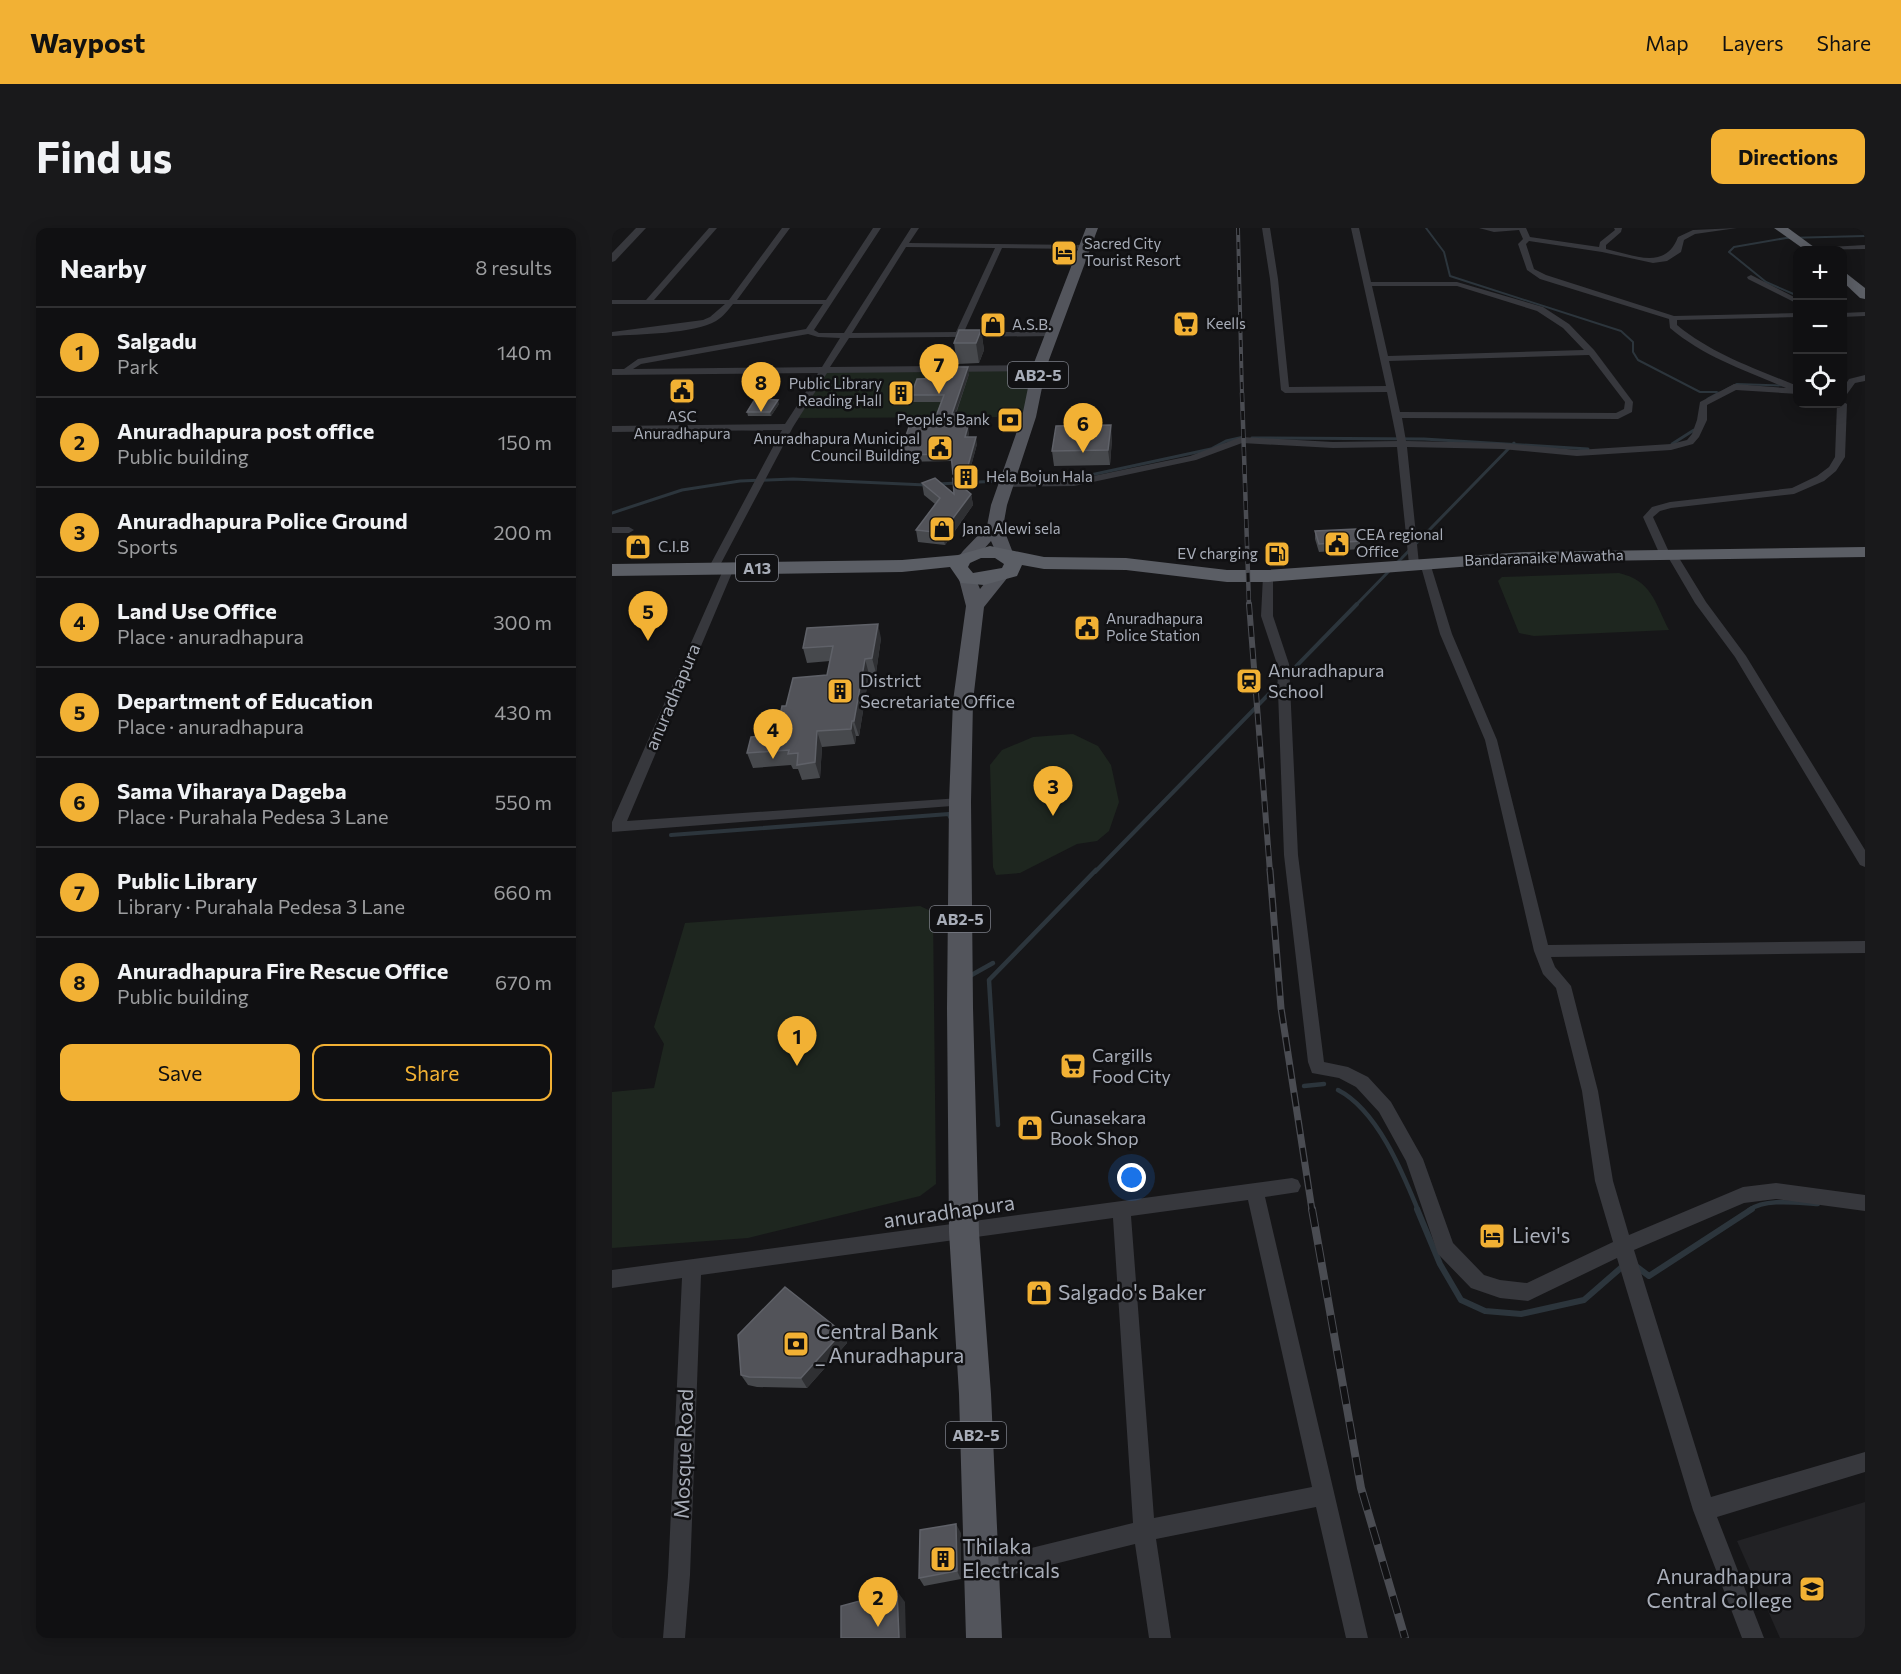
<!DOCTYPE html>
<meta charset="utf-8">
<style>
body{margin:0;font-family:Commissioner,sans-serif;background:#19191b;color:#f1f3f6}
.controls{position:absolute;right:18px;top:18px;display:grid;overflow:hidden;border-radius:12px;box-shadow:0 3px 15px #0003}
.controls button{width:54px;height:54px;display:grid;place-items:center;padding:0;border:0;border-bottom:2px solid #303032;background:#101012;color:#f1f3f6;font:30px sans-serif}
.you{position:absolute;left:520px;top:950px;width:21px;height:21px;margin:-15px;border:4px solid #fff;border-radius:50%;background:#1a73e8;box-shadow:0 0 0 9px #1a73e833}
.badge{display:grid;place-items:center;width:39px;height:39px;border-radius:50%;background:#f2b134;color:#111;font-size:20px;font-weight:700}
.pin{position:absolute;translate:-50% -50px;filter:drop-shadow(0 2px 3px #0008)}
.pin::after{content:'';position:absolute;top:32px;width:21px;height:18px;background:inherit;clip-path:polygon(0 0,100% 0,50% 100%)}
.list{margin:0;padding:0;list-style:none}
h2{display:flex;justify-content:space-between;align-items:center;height:78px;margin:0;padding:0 24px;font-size:26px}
h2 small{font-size:20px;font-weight:400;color:#9c9d9f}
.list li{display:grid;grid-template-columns:39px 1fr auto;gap:18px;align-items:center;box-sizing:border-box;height:90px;padding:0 24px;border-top:2px solid #303032}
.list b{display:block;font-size:22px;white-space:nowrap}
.list p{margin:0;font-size:20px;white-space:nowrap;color:#9c9d9f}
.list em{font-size:20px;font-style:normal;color:#9c9d9f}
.actions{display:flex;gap:12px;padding:18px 24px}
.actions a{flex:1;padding:14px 0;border:2px solid #f2b134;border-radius:12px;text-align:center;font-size:21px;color:#f2b134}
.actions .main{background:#f2b134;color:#111}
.icon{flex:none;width:33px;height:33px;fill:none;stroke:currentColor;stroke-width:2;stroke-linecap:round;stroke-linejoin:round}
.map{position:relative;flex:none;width:1253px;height:1410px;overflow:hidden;border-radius:12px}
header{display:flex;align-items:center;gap:36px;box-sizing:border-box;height:84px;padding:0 30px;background:#f2b134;color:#111}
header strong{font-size:28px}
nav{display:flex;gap:33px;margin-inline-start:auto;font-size:21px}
.intro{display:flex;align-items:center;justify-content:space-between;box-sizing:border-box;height:144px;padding:0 36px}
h1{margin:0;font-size:42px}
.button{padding:15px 27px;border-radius:12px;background:#f2b134;color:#111;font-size:21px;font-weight:700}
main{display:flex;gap:36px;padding:0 36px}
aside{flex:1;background:#101012;border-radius:12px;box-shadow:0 3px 15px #0003}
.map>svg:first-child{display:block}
</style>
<header>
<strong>Waypost</strong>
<nav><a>Map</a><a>Layers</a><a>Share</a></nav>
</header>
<div class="intro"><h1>Find us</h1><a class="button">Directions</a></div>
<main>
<aside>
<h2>Nearby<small>8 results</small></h2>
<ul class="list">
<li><span class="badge">1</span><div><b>Salgadu</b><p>Park</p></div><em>140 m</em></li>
<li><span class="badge">2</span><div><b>Anuradhapura post office</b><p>Public building</p></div><em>150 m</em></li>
<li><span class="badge">3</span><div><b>Anuradhapura Police Ground</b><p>Sports</p></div><em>200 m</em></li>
<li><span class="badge">4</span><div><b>Land Use Office</b><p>Place · anuradhapura</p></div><em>300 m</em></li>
<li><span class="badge">5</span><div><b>Department of Education</b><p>Place · anuradhapura</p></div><em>430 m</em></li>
<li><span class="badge">6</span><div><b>Sama Viharaya Dageba</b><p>Place · Purahala Pedesa 3 Lane</p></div><em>550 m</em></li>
<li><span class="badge">7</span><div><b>Public Library</b><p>Library · Purahala Pedesa 3 Lane</p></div><em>660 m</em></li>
<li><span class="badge">8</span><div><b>Anuradhapura Fire Rescue Office</b><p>Public building</p></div><em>670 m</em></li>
</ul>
<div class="actions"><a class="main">Save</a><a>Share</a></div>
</aside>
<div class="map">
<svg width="1253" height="1410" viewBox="0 0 1253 1410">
<rect width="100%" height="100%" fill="#161618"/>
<path fill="#222225" d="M1253,1274V1410H1168L1125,1313Z"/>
<g fill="#1e261f">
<path d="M427,140L417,189L181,190L212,141Z"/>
<path d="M1007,345C1040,353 1042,373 1057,402L922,408L907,405L886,353L890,349Z"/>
<path d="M461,506L486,518L499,537L507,574L497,603L485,613L465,616L408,645L384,647L381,639L378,537L390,522L421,509Z"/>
<path d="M308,678L321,684L324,956L308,968L136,1010L0,1020V864L42,860L52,816L42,799L73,695Z"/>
</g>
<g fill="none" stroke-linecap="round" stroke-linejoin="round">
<g stroke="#2c353c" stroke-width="2">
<path d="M814,0L832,24L838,48L1009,103L1021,114V124L1026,132L1088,164H1105"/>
<path d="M1186,68L1154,54L1117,24L1122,19L1174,10L1253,8"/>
<path d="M1104,167L1125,156L1186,158"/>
</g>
<g stroke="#2c353c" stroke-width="3">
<path d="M1096,171L1107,165"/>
<path d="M640,210L812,211L976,221"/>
<path d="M1060,216L1082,202"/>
<path d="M409,253L460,251L599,221L614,213L632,209"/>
<path d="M325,256L388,253"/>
<path d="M0,285L70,262L128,253L181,251L314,257"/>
<path d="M785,335L902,215"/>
<path d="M744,377L779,341"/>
</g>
<g stroke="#2c353c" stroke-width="4">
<path d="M59,607L337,586L338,589"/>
<path d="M483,644L745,376"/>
</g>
<g stroke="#2c353c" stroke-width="4.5">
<path d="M356,749L381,735"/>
<path d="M692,858L712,856"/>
<path d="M726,862C765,882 790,943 806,982"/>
<path d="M386,897L377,752L484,642"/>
<path d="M1137,982C1155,970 1185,975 1206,976"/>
</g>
<g stroke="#2c353c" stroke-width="6">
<path d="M805,981L828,1036L849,1072L873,1083L909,1086L972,1072L1011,1038"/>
<path d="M1025,1039L1037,1048L1140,981"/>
</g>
<g fill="#37383d" fill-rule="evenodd">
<path d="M97,0H105L42,72H117L170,0H178L125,72H214L261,0H269L202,102L207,105H232L299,0H307L297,15L472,17L476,19L472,21L390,20L352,104H443V108L237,110L218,139L427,137L431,140L427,143L215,145L181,199L106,341L101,344L96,341L170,202L0,204V198L173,196L206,145L0,147V141H12L26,131L194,101L211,76H121C116,82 111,89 104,93C82,106 27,106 0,108V104L91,92L98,89L113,76H0V72H34ZM294,19L383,20L344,104L240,105ZM196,106L206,109L228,110L210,139L21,141L29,136Z"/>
<path d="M650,0H658L666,51L677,159L774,158L739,0H747L759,54H845L931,79L957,96L982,122L1021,174L1020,184L1006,191L790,190L794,213L890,215L965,222L1059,216L1075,212L1080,206L1085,192L1088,174L1122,156L1174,160C1133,142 1092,129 1058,100L1057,91L928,51L915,42L906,16L911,11L907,2L882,4L867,0H914L918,9L987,19L988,14L1003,2L1002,0H1010L1009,4L994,17V21C1022,27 1053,43 1066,9L1081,2L1125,0L1083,6L1072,12L1069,24L1055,33L1041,35L990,24L917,13L914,16L922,41L934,47L1062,88L1186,85V89L1065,92V97C1100,126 1142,140 1183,157L1186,166L1124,162L1095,177V192L1087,209L1081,216L1059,222L965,228L890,221L795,219L807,336L802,339L797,336L785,219L721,220L630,215L584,232L462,258L389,259V255L393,254L462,252L578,228L629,209L721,214L785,213L775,164L673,165L669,162L658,51ZM760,58H845L925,83L951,100L972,122L776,128ZM977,127L1013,174L1012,181L1004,185L788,184L777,133Z"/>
<path d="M1253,17V21L1196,22L1200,20Z"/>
<path d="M1139,47L1186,71V76L1136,51L1135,49Z"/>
<path d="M1253,84V88L1230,89V85Z"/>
<path d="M1253,147V153L1243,155L1230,173V162L1237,151Z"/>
<path d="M1230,173L1235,176L1233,229L1224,243L1212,253L1182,266L1059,280L1048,283L1041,289L1057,324L1064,325L1094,374L1134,428L1253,622V639L1248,637L1123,429L1083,375L1056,329L1048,327L1031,289L1040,279L1058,274L1180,260L1205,248L1217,239L1223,229L1225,176H1230Z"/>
<path d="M0,299H17L22,302L17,305H0Z"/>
<path d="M813,332L818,335L840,406L885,512L936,717L1253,713V725L939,729L943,739L959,758L986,863L1001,953L1017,1007L1131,959L1164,955L1253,967V983L1164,971L1132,975L1022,1022L1099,1269L1253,1224V1244L1105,1289L1152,1410H1130L1081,1282L1005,1030L916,1073L888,1070L859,1060L826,1026L794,933L767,884L744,859L727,850L700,845L696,834L672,627L665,436L649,388L651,348L656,345L661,348V388L677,436L686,627L712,834L736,839L756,849L779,874L811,931L841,1015L872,1047L888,1052L915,1055L1001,1014L983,953L970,863L944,760L931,746L922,723L873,512L828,406L808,335Z"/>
<path d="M117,337L122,340L15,593L348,570L355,574L353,577L0,604V594L112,340Z"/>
<path d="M680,950L686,952L689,958L686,964L653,969L756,1410H734L704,1279L544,1311L559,1410H537L523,1316L370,1354L362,1351L359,1343L362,1335L370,1332L521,1295L501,990L89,1047L78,1347L73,1410H51L56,1347L70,1050L0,1060V1042ZM636,972L700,1259L542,1290L519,988Z"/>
</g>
<path fill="#37383d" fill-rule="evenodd" d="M24,0H34L3,33L0,34V25Z"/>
<g fill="#53555c" fill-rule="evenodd">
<path d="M474,0H486L434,140L424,189L395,277L391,299L401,325L398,329H386L379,313L363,331H351L348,327L351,323L375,298L379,277L410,189L420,140Z"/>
<path d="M387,344L393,345L396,349L372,379L361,473L359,574L361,780L367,1004L379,1166L390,1410H354L347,1166L337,1004L335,780L337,574L341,473L354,378L347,351L350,347H362L368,361L381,345Z"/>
</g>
<g fill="#5b5e65" fill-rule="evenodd">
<path d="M1162,0H1176L1206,22H1193Z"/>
<path d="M1230,42L1253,60V71L1248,70L1230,53Z"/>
<path d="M378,318L432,329L514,330L615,342H656L912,324L1253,319V329L912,334L656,354H615L514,342L432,341L410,337L405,348L372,357L349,355L338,339L290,344L0,348V336L290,332L346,327ZM369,330H383L392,336L390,340L361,345L356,339L358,335Z"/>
</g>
<g stroke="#4a4c52" stroke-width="4">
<path id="rail-far4" d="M626,0L630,167"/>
</g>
<g stroke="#4a4c52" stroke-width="4.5">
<path id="rail-far3" d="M630,165L637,377"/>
</g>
<g stroke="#4a4c52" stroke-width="6">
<path id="rail-far2" d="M637,376L658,644"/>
</g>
<g stroke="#4a4c52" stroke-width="7">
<path id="rail-far1" d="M658,642L669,780L700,982"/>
</g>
<g stroke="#4a4c52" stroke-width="8">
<path id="rail" d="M700,981L749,1260L793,1410"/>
</g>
<use href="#rail-far4" stroke="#111113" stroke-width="2" stroke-dasharray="7" stroke-linecap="butt"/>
<use href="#rail-far3" stroke="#111113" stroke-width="3" stroke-dasharray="9" stroke-linecap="butt"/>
<use href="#rail-far2" stroke="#111113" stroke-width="4" stroke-dasharray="11" stroke-linecap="butt"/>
<use href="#rail-far1" stroke="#111113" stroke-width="4.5" stroke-dasharray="14" stroke-linecap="butt"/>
<use href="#rail" stroke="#111113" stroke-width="6" stroke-dasharray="18" stroke-linecap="butt"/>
</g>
<g fill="#47494d">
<path d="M369,102L372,122L367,135L345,136L342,115Z"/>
<path d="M357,146L344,186L354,193L352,198L357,205L356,209L365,216L355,253L344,254L359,266L361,277L333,317L306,314L304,302L323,276L312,267L310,255L342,266V252L340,233L288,234L287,227L320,199L329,174H300L299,167L336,150Z"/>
<path d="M167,176L159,188H136L135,184Z"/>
<path d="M500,211L498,237L442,238L440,223Z"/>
<path d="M703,303L748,313V321L707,324L703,311Z"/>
<path d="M269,410L264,445L257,446L247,508H244L243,516L210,519L208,550L190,552L186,541H181L179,537L141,540L135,525L164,507L174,478L215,447L218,433L195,435L191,420Z"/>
<path d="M230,1104L235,1115L195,1160L145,1159L136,1157L129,1147Z"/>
<path d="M349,1305V1351L312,1358L307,1350Z"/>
</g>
<g fill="#2f3033">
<path d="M369,102L372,122L367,135L364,115Z"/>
<path d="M356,139L357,146L341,193L340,186Z"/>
<path d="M166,172L167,176L159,188L158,184Z"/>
<path d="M353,186L354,193L350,206L349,198Z"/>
<path d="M499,197L500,211L498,237L496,222Z"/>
<path d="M356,198L357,205L354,216L353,209Z"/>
<path d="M364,209L365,216L355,253L354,245Z"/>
<path d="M359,266L361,277L333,317L330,305Z"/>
<path d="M266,396L269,410L264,445L260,430Z"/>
<path d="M253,431L257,446L247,508L242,493Z"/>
<path d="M240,493L244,508L243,516L239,501Z"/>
<path d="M205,503L210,519L208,550L203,534Z"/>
<path d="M230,1104L235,1115L195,1160L189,1150Z"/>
<path d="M344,1296L349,1305V1351L345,1343Z"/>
<path d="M285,1363L293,1374L294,1410H287Z"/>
</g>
<g fill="#525359" stroke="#5f6168" stroke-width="1.5">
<path d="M347,102H369L364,115H342Z"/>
<path d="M340,139H356L340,186H353L349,198H356L353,209H364L354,245L341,246L339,226L287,227L297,199H320L332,167H299L305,151L336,150Z"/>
<path d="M143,171L166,172L158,184H135Z"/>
<path d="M499,197L496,222L440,223L444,198Z"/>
<path d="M323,250L342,266L341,251L359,266L330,305L304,302L328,270L310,255Z"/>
<path d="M744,301L748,313L707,316L703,303Z"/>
<path d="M266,396L260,430L253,431L242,493H240L239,501L205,503L203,534L185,537L186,525L176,526L177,522L135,525L139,509L164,507L170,478H174L181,450L215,447L221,418L191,420L195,400Z"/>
<path d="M173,1059L230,1104L189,1150L137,1149L129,1147L126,1107Z"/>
<path d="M344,1296L345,1343L307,1350L308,1302Z"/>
<path d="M285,1363L287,1410H229V1378Z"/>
</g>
<defs>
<g id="hotel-square" transform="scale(1.35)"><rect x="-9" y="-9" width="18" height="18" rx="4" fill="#f2b134" stroke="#111113"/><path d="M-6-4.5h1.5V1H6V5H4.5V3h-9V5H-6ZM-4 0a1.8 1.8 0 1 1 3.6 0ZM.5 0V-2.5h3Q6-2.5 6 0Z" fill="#111"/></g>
<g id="supermarket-square" transform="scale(1.35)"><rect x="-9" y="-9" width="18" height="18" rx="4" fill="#f2b134" stroke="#111113"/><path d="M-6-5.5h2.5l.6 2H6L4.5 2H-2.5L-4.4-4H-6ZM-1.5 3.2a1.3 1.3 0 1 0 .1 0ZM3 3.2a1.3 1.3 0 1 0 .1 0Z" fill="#111"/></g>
<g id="shop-square" transform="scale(1.35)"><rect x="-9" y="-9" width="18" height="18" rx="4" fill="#f2b134" stroke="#111113"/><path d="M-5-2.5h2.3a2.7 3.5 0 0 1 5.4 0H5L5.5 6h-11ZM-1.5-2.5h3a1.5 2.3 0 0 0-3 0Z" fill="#111"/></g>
<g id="civic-square" transform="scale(1.35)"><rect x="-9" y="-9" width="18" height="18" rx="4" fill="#f2b134" stroke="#111113"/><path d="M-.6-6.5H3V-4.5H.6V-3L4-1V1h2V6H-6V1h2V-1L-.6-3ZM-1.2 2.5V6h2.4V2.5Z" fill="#111"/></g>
<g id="building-square" transform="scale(1.35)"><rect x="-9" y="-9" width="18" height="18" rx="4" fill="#f2b134" stroke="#111113"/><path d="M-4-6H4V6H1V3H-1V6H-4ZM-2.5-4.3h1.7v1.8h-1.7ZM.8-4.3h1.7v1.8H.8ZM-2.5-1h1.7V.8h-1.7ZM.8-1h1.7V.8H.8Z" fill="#111"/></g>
<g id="bank-square" transform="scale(1.35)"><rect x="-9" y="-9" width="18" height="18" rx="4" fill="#f2b134" stroke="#111113"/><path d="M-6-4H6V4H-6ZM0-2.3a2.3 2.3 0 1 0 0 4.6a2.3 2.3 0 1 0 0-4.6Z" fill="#111"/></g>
<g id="fuel-square" transform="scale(1.35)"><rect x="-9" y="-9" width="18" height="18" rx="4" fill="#f2b134" stroke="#111113"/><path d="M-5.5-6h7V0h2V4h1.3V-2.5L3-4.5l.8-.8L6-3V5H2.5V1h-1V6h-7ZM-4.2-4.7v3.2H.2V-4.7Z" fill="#111"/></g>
<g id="station-square" transform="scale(1.35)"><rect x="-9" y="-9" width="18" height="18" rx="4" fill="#f2b134" stroke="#111113"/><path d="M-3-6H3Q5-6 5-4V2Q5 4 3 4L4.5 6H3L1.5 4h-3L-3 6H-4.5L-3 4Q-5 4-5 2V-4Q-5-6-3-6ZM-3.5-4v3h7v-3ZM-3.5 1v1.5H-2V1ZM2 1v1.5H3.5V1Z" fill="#111"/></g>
<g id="school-square" transform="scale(1.35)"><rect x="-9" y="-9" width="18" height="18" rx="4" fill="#f2b134" stroke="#111113"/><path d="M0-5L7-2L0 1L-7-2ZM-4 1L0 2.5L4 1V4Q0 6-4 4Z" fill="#111"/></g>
</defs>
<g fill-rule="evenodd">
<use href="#hotel-square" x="452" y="25"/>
<use href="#supermarket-square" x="574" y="96"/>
<use href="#shop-square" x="381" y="97"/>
<use href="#civic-square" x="70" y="163"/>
<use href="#building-square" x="289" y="165"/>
<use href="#bank-square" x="398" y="192"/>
<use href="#civic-square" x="328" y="220"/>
<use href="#building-square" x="354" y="249"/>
<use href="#shop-square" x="330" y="301"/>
<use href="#civic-square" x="725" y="316"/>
<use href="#shop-square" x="26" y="319"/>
<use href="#fuel-square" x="665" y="326"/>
<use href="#civic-square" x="475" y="400"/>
<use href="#station-square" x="637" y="453"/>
<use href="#building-square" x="228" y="463"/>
<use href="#supermarket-square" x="461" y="838"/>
<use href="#shop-square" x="418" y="900"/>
<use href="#hotel-square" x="880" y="1008"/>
<use href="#shop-square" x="427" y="1065"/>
<use href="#bank-square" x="184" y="1116"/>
<use href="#building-square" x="331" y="1331"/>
<use href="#school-square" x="1200" y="1361"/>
</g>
<g text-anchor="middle" stroke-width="5" stroke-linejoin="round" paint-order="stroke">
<g font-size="15" fill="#a8adb8" stroke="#111113" text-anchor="start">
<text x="472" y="21">Sacred City<tspan x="472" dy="17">Tourist Resort</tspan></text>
<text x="594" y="101">Keells</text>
<text x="400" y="102">A.S.B.</text>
<text x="270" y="161" text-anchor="end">Public Library<tspan x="270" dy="17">Reading Hall</tspan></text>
<text x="70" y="194" text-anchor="middle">ASC<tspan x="70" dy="17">Anuradhapura</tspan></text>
<text x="378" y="197" text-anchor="end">People's Bank</text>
<text x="308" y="216" text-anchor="end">Anuradhapura Municipal<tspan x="308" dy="17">Council Building</tspan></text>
<text x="374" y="254">Hela Bojun Hala</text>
<text x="350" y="306">Jana Alewi sela</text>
<text x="744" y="312">CEA regional<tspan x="744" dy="17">Office</tspan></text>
<text x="46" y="324">C.I.B</text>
<text x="646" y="331" text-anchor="end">EV charging</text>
<text x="494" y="396">Anuradhapura<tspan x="494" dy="17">Police Station</tspan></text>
</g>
<g font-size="15" fill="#a8adb8" stroke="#111113">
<text transform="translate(932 330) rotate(-2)" y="5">Bandaranaike Mawatha</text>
</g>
<g fill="#111113" stroke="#7b7e86" stroke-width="1.5">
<rect x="396" y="134" width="60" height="26" rx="4.5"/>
<rect x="124" y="327" width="42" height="26" rx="4.5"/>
<rect x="318" y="678" width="60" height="26" rx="4.5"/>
<rect x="334" y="1194" width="60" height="26" rx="4.5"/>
</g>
<g font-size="16" font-weight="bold" fill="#a8adb8">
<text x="426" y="153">AB2-5</text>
<text x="145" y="346">A13</text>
<text x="348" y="697">AB2-5</text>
<text x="364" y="1213">AB2-5</text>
</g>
<g font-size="18" fill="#a8adb8" stroke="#111113" text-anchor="start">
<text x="656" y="449">Anuradhapura<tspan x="656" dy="21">School</tspan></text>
<text x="248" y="459">District<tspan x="248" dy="21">Secretariate Office</tspan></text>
<text x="480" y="834">Cargills<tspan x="480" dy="21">Food City</tspan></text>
<text x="438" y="896">Gunasekara<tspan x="438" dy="21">Book Shop</tspan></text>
</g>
<g font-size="18" fill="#a8adb8" stroke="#111113">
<text transform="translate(61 469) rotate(-67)" y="6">anuradhapura</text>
</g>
<g font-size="21" fill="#a8adb8" stroke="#111113">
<text transform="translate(337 984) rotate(-8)" y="7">anuradhapura</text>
<text transform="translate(72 1226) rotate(-88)" y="7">Mosque Road</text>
</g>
<g font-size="21" fill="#a8adb8" stroke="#111113" text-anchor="start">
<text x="900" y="1015">Lievi's</text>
<text x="446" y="1072">Salgado's Baker</text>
<text x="204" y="1111">Central Bank<tspan x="204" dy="24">_ Anuradhapura</tspan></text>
<text x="350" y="1326">Thilaka<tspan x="350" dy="24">Electricals</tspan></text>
<text x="1180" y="1356" text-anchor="end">Anuradhapura<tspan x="1180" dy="24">Central College</tspan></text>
</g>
</g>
</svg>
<div class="controls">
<button>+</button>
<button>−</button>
<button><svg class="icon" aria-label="locate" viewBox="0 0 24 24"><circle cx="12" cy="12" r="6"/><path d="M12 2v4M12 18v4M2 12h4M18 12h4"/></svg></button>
</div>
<div class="you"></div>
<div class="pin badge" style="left:185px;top:838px">1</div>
<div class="pin badge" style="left:266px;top:1399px">2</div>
<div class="pin badge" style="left:441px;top:588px">3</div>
<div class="pin badge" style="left:161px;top:531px">4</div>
<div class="pin badge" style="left:36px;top:413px">5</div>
<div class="pin badge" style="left:471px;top:225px">6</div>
<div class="pin badge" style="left:327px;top:166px">7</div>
<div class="pin badge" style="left:149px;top:184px">8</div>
</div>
</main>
